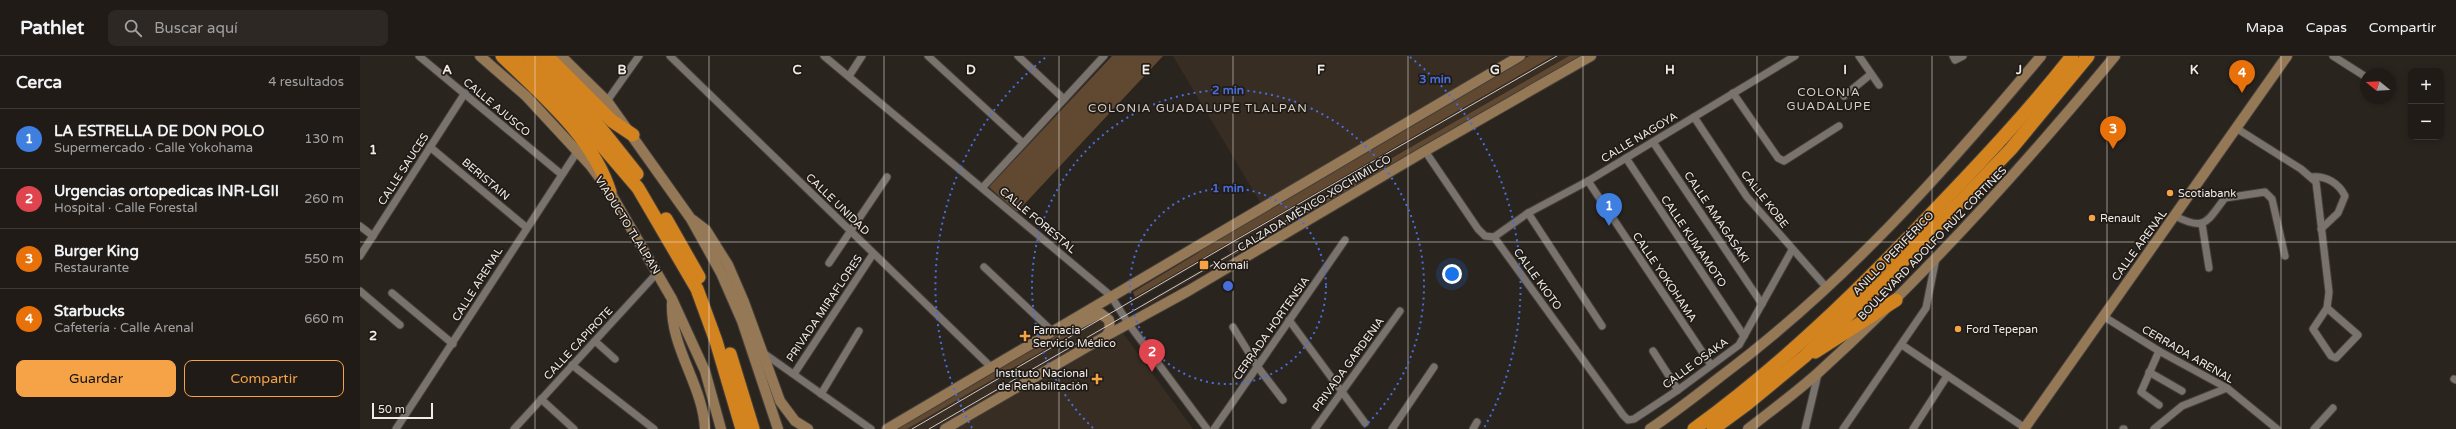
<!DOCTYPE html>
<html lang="es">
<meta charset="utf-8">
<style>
body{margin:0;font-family:"Varela Round",sans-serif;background:#2d2824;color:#f1f3f6}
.controls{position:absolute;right:12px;top:12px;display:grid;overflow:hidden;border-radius:8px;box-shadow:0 2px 6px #0003}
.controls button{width:36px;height:36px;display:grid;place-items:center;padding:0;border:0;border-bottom:1px solid #3d3936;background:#201b17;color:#f1f3f6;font:20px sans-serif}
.compass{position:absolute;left:2000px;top:12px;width:36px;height:36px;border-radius:50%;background:#201b17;box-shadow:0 2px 6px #0003;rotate:288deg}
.scale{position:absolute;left:12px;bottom:10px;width:61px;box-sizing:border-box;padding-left:4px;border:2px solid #f0ece8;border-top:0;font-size:11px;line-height:14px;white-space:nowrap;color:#f0ece8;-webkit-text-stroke:3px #201b16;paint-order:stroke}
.you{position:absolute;left:1092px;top:218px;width:14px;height:14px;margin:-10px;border:3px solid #fff;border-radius:50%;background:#1a73e8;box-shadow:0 0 0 6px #1a73e833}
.badge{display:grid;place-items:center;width:26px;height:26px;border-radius:50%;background:#f5a346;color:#fff;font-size:13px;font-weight:700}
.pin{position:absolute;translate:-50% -33px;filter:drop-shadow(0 1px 2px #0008)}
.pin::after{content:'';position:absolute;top:21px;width:14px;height:12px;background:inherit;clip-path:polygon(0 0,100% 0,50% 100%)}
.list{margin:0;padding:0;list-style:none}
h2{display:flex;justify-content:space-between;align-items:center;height:52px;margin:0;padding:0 16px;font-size:17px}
h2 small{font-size:13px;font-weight:400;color:#a2a1a1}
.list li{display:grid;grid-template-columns:26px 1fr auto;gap:12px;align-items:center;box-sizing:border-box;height:60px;padding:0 16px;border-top:1px solid #3d3936}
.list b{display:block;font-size:15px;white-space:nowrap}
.list p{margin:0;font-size:13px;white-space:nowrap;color:#a2a1a1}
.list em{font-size:13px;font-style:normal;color:#a2a1a1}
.actions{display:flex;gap:8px;padding:12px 16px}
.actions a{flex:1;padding:9px 0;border:1px solid #f5a346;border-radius:8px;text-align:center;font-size:14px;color:#f5a346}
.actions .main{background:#f5a346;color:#111}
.icon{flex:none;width:22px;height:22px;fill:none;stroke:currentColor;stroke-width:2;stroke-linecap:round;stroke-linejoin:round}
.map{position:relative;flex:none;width:2096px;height:373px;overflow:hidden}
header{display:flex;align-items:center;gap:24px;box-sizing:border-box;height:56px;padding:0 20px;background:#201b17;border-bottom:1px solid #3d3936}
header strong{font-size:19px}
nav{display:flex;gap:22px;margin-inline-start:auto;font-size:14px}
.search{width:280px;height:36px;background:#2d2824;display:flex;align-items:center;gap:10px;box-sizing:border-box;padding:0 14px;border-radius:8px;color:#a2a1a1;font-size:15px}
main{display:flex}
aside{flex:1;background:#201b17}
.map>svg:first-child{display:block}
</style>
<header>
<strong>Pathlet</strong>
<div class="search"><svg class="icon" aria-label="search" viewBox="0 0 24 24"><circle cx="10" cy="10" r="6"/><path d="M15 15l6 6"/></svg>Buscar aquí</div>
<nav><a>Mapa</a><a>Capas</a><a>Compartir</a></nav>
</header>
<main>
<aside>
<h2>Cerca<small>4 resultados</small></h2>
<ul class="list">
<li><span class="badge" style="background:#3f7fe0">1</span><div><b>LA ESTRELLA DE DON POLO</b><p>Supermercado · Calle Yokohama</p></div><em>130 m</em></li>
<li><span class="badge" style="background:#e0444e">2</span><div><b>Urgencias ortopedicas INR-LGII</b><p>Hospital · Calle Forestal</p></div><em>260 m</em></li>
<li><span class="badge" style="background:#e8710a">3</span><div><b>Burger King</b><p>Restaurante</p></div><em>550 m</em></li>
<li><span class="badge" style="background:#e8710a">4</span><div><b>Starbucks</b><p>Cafetería · Calle Arenal</p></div><em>660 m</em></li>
</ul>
<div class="actions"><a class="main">Guardar</a><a>Compartir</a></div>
</aside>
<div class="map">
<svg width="2096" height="373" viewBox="0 0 2096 373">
<rect width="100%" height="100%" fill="#2a241f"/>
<g fill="#372d23">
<path d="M813,0H1160L903,151Z"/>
<path d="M1193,0H1209L1037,99L930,166L782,253V248L870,197L866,191L777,244L775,241Z"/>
<path d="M740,261L748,273L681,313L575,373H547Z"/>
<path d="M760,273L833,373H594Z"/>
</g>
<g fill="#614931">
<path d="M752,0H803L657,156L629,131Z"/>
<path d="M1169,0H1193L775,241L773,236L838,197L846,190Z"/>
<path d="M1209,0H1224L860,207L1037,99Z"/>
<path d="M743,260L547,373H529L694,276Z"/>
</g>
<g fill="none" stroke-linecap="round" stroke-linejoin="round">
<g stroke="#443f3a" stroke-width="9">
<g id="street">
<path d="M59,0L201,118"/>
<path d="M310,0L632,312"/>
<path d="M464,0L751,240L768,267L847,373"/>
<path d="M568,0L663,87"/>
<path d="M658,0L704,43"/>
<path d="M1499,0L1519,29"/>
<path d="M1593,0L1595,4L1603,0"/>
<path d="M1973,0L2006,21"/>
<path d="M489,20L502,0"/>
<path d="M1373,37L1418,102L1424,105L1479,70"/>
<path d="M1484,40L1511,18"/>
<path d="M247,45L279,0"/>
<path d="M1334,61L1387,141L1467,232"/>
<path d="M1876,72L1941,113L1956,126L1969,236L1967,252L1953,273L1971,300L1976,302L1998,279L1967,252"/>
<path d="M1293,86L1402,248"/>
<path d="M70,91L167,172"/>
<path d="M1065,95L1118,173L1125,180L1134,181L1263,359L1268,364L1274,363L1318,334L1379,289L1432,194"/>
<path d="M1266,102L1384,280"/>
<path d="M1951,121C1965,119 1979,127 1985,140L1978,157L1961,173"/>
<path d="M1228,125L1351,309"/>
<path d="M623,131L744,0"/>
<path d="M1168,157L1242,270"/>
<path d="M1815,160C1846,176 1847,165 1865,142L1905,136L1912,143L1925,200"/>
<path d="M1842,168L1849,212"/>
<path d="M0,170L13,180"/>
<path d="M1134,181L1168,157L1228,125L1435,0"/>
<path d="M0,200L105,37"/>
<path d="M469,207L527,121"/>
<path d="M624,211L692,275"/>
<path d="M0,235L40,269"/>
<path d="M32,237L93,288"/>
<path d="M1743,260L1799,295L1867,332L1917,373"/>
<path d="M929,264L1005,367"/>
<path d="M873,271L897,310L923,344"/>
<path d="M235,285L255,303"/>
<path d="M1542,289L1665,372"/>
<path d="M1293,295L1318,334"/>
<path d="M402,296L511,373"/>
<path d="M212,309L294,373"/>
<path d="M1789,316L1822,335"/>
<path d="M434,318L513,198"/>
<path d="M2094,323L2096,324"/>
<path d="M461,338L499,275"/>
<path d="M181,343L214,373"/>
<path d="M1799,349L1781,336L1799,295"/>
<path d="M36,373L217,96"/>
<path d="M154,373L298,216"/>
<path d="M854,373L985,184"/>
<path d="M955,373L1040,255"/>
<path d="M1032,373L1074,311"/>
<path d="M1113,373L1117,366"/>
<path d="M1445,373L1458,318"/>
<path d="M1483,373L1566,252L1576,202"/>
<path d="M1553,373L1587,320"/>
<path d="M1763,373H1764"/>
<path d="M1794,373L1822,350L1867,332"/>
<path d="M1954,373L1973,352"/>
</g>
</g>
<g stroke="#443f3a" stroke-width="12">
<g id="secondary">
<path d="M120,0L166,40L230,109L250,136L312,243L345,315L361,373"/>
<path d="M201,0L247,45L331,163L361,217L382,265L418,373"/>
<path d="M333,164L346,174L368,209L384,246L420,345L435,365L448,373"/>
<path d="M312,247C310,292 343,329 345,373"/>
<path d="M697,273L711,272L740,257L749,264L750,274L746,280"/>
<path d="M527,373L1160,0"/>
<path d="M585,373L746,280L828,235L1065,95L1231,0"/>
<path d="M1290,373C1314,357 1337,339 1360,321C1482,230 1584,116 1681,0"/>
<path d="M1388,373C1412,354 1437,336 1459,316C1566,219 1663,111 1755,0"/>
<path d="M1664,373L1927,0"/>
</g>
</g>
<g stroke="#443f3a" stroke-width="15">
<g id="highway">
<path d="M142,0C182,39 233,81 250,136"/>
<path d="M155,0L213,56L278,132L337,233L356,285L382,373"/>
<path d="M171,0L223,50L277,118"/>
<path d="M187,0L252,65L273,79"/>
<path d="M306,163L339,221"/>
<path d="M1455,296L1536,244"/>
<path d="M370,298L393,373"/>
<path d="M1334,373C1421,310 1497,236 1571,158C1620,107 1668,56 1712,0"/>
<path d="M1353,373L1387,348L1444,301L1524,225L1651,93L1728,0"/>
</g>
</g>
<use href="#street" stroke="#7a736d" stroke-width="7"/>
<use href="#secondary" stroke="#957856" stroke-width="10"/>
<use href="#highway" stroke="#d3841f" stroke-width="13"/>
<g stroke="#cfcac6" stroke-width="1">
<path d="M552,373L876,184L1197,0"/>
<path d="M569,373L887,189L979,132"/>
</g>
</g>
<path fill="none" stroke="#f0ece8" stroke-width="1" stroke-opacity="0.55" d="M175,0V373M349,0V373M524,0V373M699,0V373M873,0V373M1048,0V373M1223,0V373M1397,0V373M1572,0V373M1747,0V373M1921,0V373M0,186H2096"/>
<g fill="none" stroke="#476edb" stroke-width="2" stroke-dasharray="2 4">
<circle cx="868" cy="230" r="98"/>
<path d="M733 372A196 196 0 1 1 1003 372"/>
<path d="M612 372A293 293 0 0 1 686 1M1050 1A293 293 0 0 1 1124 372"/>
</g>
<g fill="#f5a346" stroke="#201b16" stroke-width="1.5">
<circle cx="1810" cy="137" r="4"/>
<circle cx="1732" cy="162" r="4"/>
<rect x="839" y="204" width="10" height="10" rx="2"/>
<circle cx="1598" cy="273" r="4"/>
<path d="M663 274h4v4h4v4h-4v4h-4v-4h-4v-4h4z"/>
<path d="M735 317h4v4h4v4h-4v4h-4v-4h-4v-4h4z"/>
</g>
<g text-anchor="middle" stroke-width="3.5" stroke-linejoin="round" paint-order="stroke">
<g font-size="11" fill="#f0ece8" stroke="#201b16">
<text transform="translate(137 51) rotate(40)" y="4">CALLE AJUSCO</text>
<text transform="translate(1279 81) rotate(-31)" y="4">CALLE NAGOYA</text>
<text transform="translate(43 113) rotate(-57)" y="4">CALLE SAUCES</text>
<text transform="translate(126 123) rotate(40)" y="4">BERISTAIN</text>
<text transform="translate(1405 143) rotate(52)" y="4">CALLE KOBE</text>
<text transform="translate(954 147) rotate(-31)" y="4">CALZADA MÉXICO-XOCHIMILCO</text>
<text transform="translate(478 148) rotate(44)" y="4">CALLE UNIDAD</text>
<text transform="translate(1357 161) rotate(56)" y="4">CALLE AMAGASAKI</text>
<text transform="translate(678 164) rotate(40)" y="4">CALLE FORESTAL</text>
<text transform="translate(268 169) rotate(58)" y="4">VIADUCTO TLALPAN</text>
<text transform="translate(1334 185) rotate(56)" y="4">CALLE KUMAMOTO</text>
<text transform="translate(1572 187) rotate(-46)" y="4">BOULEVARD ADOLFO RUIZ CORTINES</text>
<text transform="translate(1779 189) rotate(-54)" y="4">CALLE ARENAL</text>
<text transform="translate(1533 197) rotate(-46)" y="4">ANILLO PERIFÉRICO</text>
<text transform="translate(1305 221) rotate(56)" y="4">CALLE YOKOHAMA</text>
<text transform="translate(1178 223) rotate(54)" y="4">CALLE KIOTO</text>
<text transform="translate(117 228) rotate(-58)" y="4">CALLE ARENAL</text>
<text transform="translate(464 252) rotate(-56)" y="4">PRIVADA MIRAFLORES</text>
<text transform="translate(911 272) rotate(-55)" y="4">CERRADA HORTENSIA</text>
<text transform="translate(218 287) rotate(-47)" y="4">CALLE CAPIROTE</text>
<text transform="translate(1828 298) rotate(30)" y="4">CERRADA ARENAL</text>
<text transform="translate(1335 307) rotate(-36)" y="4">CALLE OSAKA</text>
<text transform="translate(988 308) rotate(-54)" y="4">PRIVADA GARDENIA</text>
</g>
<g font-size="11" fill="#f0ece8" stroke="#201b16" text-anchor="start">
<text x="1818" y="141">Scotiabank</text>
<text x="1740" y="166">Renault</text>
<text x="853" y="213">Xomali</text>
<text x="1606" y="277">Ford Tepepan</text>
<text x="673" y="278">Farmacia<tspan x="673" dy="13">Servicio Médico</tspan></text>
<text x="728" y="321" text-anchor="end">Instituto Nacional<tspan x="728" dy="13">de Rehabilitación</tspan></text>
</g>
<g font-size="12" letter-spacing="1" fill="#d6cfc8" stroke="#201b16">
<text x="1469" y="40">COLONIA<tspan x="1469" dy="14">GUADALUPE</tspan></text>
<text x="838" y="56">COLONIA GUADALUPE TLALPAN</text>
</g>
</g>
<g font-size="13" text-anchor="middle" font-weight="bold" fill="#f0ece8" stroke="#201b16" stroke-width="3.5" stroke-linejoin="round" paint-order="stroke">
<text x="87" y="18">A</text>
<text x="262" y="18">B</text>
<text x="437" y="18">C</text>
<text x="611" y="18">D</text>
<text x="786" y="18">E</text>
<text x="961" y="18">F</text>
<text x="1135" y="18">G</text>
<text x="1310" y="18">H</text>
<text x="1485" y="18">I</text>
<text x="1659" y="18">J</text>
<text x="1834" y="18">K</text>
<text x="13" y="98">1</text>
<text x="13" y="284">2</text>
</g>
<circle cx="868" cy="230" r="6" fill="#476edb" stroke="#201b16" stroke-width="2"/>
<g font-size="12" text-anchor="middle" font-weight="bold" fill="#476edb" stroke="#201b16" stroke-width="3.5" stroke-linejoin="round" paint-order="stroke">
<text x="1075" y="27">3 min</text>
<text x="868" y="38">2 min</text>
<text x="868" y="136">1 min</text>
</g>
</svg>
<div class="controls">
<button>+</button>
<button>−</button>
</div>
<svg class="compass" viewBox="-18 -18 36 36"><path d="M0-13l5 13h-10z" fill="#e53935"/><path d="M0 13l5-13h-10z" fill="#a2a1a1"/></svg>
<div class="scale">50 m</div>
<div class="you"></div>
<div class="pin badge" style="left:1249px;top:170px;background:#3f7fe0">1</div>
<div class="pin badge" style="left:792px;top:316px;background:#e0444e">2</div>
<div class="pin badge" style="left:1753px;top:93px;background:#e8710a">3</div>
<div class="pin badge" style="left:1882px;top:37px;background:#e8710a">4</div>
</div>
</main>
